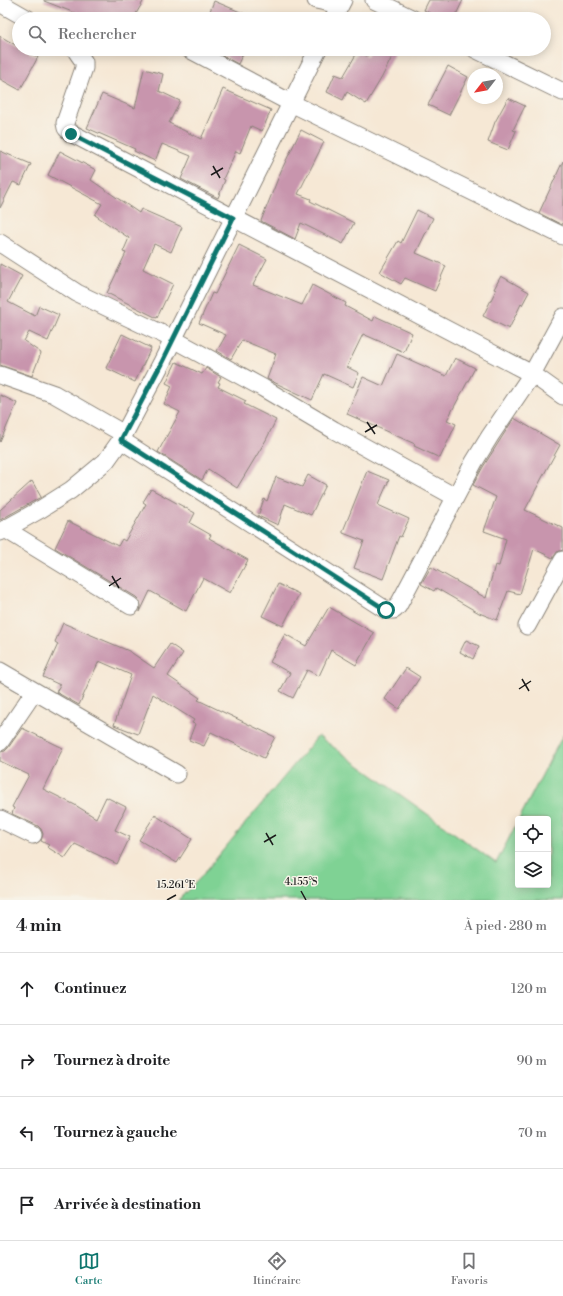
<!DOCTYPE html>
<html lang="fr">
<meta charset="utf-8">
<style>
body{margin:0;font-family:"Libre Bodoni",serif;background:#f6f6f6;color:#202124}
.controls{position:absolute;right:12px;bottom:12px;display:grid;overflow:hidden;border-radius:4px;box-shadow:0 2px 10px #0003}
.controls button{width:36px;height:36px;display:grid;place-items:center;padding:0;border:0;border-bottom:1px solid #e0e0e0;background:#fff;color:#202124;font:20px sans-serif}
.compass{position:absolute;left:467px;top:68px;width:36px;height:36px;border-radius:50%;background:#fff;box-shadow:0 2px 10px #0003;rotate:239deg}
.stop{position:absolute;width:12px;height:12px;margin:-9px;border:3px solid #0f766e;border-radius:50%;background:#fff}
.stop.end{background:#0f766e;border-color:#fff;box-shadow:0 1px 4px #0008}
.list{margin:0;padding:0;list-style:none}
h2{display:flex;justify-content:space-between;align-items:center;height:52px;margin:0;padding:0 16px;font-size:17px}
h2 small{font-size:13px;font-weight:400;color:#757577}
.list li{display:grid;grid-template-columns:26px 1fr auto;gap:12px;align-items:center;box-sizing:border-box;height:72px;padding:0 16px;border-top:1px solid #e0e0e0}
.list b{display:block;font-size:15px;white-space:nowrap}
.list em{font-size:13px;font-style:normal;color:#757577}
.icon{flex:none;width:22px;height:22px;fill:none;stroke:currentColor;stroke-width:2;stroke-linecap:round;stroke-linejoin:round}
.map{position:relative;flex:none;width:563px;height:900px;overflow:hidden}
.search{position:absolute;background:#fff;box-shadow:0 2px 10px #0003;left:12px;right:12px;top:12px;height:44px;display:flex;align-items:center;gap:10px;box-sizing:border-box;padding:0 14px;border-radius:22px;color:#757577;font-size:15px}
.sheet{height:340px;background:#fff}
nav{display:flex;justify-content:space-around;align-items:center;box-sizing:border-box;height:56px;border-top:1px solid #e0e0e0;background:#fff;font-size:11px;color:#757577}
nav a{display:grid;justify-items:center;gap:2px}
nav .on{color:#0f766e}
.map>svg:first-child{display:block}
</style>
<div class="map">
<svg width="563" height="900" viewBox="0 0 563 900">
<rect width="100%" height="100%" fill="#f7f3e8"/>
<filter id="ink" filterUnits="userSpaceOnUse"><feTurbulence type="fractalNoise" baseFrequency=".025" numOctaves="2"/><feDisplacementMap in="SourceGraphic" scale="8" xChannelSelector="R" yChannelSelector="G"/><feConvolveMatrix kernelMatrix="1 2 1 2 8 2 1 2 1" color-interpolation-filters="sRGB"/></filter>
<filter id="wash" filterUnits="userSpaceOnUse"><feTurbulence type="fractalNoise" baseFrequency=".012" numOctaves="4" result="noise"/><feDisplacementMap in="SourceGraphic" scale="16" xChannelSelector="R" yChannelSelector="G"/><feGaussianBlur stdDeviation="0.9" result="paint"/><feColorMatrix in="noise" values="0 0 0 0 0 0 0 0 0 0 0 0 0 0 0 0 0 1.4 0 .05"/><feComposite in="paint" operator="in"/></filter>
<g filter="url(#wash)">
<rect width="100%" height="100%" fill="#f6e8d5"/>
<path fill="#7fd294" stroke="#4e7758" d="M563,735V900H178L200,878L318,736L496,863L518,821V885H548V819H519Z"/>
<g id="blocks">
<g fill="#c895ad">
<path d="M44,0H144L133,19H78L80,15L44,1Z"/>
<path d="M429,0H463L454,19H440L424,10Z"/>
<path d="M214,1L257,19H207Z"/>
<path d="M0,36L19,47V49H23L38,57L20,90L0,79Z"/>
<path d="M210,49H245L238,64Z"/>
<path d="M371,49H396L382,77L366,104L347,92L343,100L327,92L335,74L343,77L358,51L367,56Z"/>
<path d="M448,66L468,77L449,115L428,105Z"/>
<path d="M144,69L163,74L159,91L180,101L169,123L201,139L223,89L271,110L262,131L251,126L240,153L236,151L223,179L225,180L218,198L181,179L191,156L162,144L155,161L134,151L135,149L87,128L102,94L135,108Z"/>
<path d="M508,98L525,106L513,130L516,131L508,150L488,142L495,122Z"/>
<path d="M301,130L324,142L298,194L311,199L310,201L354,223L343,244L301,223L295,239L261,221L281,171Z"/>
<path d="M0,151L31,164L21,185L13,182L0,208Z"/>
<path d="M60,151L96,170L91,180L139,213L141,209L182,227L171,252L154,244L143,269L173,284L157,318L107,293L126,253L123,252L129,238L95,215L102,204L48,175Z"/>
<path d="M563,161V223L562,225L539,213Z"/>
<path d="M417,210L433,218L416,253L446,266L435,291L405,278L401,284L380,272L398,241L401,243Z"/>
<path d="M239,245L267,259L253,285L302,305L312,285L346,303L345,306L373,321L375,316L412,333L404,352L363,334L347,367L359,373L353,387L324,374L312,400L267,379L276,354L242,340L231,359L217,351L226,335L199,323L212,293L215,294Z"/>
<path d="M0,264L22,276L8,302L35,316L39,306L59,315L48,341L29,332L24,341L41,353L32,376L0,365Z"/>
<path d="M501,276L529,292L522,305L521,304L509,329L483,316L496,290L494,289Z"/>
<path d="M122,334L151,348L135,382L106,368Z"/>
<path d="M397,354L446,376L455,358L475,368L447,420L456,424L440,458L414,446L415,444L347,414L363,377L383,386Z"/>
<path d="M176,362L202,374L206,368L221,377L218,382L220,383L218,387L246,401L244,404L276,420L266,440L237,488L208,469L202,480L158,452L180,412L164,404L172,386L166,383Z"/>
<path d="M0,395L17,403L0,442Z"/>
<path d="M514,418L560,445L543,476L525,510L563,528V550L557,552L553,558L534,549L520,594L508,591L497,620L479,613L436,588L434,591L421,584L431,567L486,598L495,565L499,566L506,539L484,531L496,497L473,485L483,467Z"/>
<path d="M367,471L389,480L378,505L409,519L401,537L399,536L383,579L354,568L364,541L343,533V531Z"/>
<path d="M308,475L326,485L311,515L285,504L278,525L258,516L264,499L267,501L276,477L302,487Z"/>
<path d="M32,481L41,497L0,520V510Z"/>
<path d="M151,489L195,513L190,523L211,535L209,538L248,560L230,593L203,578L186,611L150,591L140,612L141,606L140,601L136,597L55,548L68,521L118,546L122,539L125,541L146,504L143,502Z"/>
<path d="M278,584L299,594L283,626L262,616Z"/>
<path d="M329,607L374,633L356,665L331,650L319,676L307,670L293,698L280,691L290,673L270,662L285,634L306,646Z"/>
<path d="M63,623L129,651L154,668L170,644L183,653L168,676L200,698L198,700L275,737L264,758L211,732L204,746L189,740L195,724L192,723L194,720L153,694L138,734L114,725L131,675L99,661L79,705L56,692L60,685L43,677L58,644L55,642Z"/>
<path d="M466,640L479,646L473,659L460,652Z"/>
<path d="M406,668L420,677L399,709L385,699Z"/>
<path d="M22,728L63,748L43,789L75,805L96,818L106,797L126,807L115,830L130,837L117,864L75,844L65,858L47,847L49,845L41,841L43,834L41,829L38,826L12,814L14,808L12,807L29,775L0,761V752L5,751L8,748Z"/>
<path d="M155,815L192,839L177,863L139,840Z"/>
</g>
</g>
</g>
<g filter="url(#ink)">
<use href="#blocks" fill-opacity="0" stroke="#898278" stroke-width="1"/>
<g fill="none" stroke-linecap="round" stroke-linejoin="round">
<g stroke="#898278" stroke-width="19">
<g id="minor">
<path d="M316,0L340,5"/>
<path d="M374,0L413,19"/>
<path d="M0,3L28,19"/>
<path d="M333,19L343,0"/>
<path d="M75,49L84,62V68L65,123L66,128L71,133L532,374L563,396"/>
<path d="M189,49L291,103L563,236"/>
<path d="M475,49L563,92"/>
<path d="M0,243L77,293L173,339L263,388L334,430L455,497"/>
<path d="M0,375L54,394L124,434"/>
<path d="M121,440L386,610H394L398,606L474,462L490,436L532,374L563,317"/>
<path d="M5,529L131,606"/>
<path d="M0,532L41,509L71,490L106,461L121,440L161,364L318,49"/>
<path d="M527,626L563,560"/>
<path d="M0,671L177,774"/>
<path d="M0,742L34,692"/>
<path d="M0,819L33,835"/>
</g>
</g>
<use href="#minor" stroke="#fff" stroke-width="17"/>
</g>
</g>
<g fill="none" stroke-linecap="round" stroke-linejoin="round" filter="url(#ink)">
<path stroke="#0f766e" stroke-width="5" d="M71,134L233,218L161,364L121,440L386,610"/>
</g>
<path fill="none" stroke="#1c1c1c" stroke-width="1.5" d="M213,166L220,178M211,175L223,168M367,422L375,434M365,432L377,425M112,576L119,588M109,586L121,578M522,679L529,691M519,689L531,681M266,833L273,845M264,842L276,835M301,891L306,900M167,900L176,895"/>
<g font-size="10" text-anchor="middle" fill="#1c1c1c" stroke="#f7f3e8" stroke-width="3" stroke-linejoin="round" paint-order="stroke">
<text x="301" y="885">4.155°S</text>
<text x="176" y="888">15.261°E</text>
</g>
</svg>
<div class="controls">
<button><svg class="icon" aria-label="locate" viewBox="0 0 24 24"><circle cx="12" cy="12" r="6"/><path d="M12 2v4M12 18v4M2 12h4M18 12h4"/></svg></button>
<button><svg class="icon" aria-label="layers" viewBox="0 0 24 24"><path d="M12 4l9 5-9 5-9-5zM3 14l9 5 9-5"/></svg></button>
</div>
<svg class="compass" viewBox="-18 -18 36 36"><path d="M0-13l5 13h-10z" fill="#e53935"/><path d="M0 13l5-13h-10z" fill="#757577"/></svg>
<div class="stop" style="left:386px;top:610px"></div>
<div class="stop end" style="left:71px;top:134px"></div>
<div class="search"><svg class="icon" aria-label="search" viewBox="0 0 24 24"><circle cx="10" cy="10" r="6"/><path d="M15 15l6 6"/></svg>Rechercher</div>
</div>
<section class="sheet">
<h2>4 min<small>À pied · 280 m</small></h2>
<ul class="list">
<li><svg class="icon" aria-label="ahead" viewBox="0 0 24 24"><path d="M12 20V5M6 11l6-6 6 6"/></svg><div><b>Continuez</b></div><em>120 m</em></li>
<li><svg class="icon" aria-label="right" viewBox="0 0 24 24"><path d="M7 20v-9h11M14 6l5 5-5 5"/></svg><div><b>Tournez à droite</b></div><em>90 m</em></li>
<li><svg class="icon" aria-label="left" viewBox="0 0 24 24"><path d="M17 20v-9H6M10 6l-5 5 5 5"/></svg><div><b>Tournez à gauche</b></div><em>70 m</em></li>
<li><svg class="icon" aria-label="arrive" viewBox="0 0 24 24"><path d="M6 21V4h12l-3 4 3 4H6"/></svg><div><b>Arrivée à destination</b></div></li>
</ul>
</section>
<nav>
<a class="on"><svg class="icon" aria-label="map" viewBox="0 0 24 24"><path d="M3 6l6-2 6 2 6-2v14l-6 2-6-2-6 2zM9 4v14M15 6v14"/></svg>Carte</a>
<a><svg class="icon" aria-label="directions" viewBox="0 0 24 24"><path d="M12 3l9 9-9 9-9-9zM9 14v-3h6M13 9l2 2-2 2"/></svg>Itinéraire</a>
<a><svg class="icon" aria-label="saved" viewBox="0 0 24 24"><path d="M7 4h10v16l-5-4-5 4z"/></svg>Favoris</a>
</nav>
